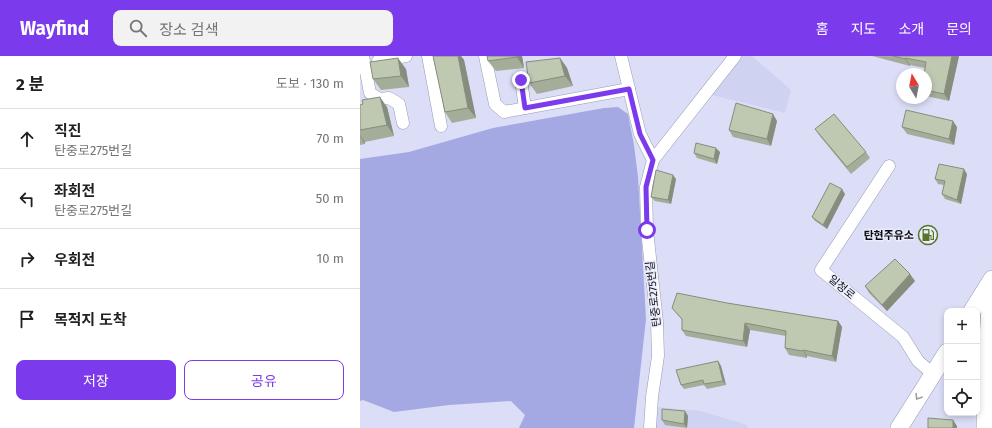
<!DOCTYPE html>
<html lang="ko">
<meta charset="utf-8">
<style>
body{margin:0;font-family:"Fira Sans","Noto Sans KR",sans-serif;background:#f2f2f2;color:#202124}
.controls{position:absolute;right:12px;bottom:12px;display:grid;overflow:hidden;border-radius:8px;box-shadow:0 2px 6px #0003}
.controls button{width:36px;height:36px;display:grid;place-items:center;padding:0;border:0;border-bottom:1px solid #e0e0e0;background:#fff;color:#202124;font:20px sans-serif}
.compass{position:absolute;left:536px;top:12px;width:36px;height:36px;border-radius:50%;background:#fff;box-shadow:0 2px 6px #0003;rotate:350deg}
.stop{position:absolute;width:12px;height:12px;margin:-9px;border:3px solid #7c3aed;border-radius:50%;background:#fff}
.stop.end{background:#7c3aed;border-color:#fff;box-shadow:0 1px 4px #0008}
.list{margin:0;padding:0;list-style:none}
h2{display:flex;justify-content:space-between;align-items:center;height:52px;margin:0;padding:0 16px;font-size:17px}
h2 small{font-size:13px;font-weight:400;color:#757577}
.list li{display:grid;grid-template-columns:26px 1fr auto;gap:12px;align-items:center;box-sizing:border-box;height:60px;padding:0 16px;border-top:1px solid #e0e0e0}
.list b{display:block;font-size:15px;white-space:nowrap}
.list p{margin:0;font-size:13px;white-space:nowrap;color:#757577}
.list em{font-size:13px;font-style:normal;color:#757577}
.actions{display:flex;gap:8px;padding:12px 16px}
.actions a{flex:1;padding:9px 0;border:1px solid #7c3aed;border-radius:8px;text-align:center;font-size:14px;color:#7c3aed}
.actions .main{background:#7c3aed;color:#fff}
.icon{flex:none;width:22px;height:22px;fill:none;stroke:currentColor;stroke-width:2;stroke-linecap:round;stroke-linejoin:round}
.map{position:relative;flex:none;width:632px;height:372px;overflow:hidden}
header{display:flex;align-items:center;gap:24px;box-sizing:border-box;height:56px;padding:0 20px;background:#7c3aed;color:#fff}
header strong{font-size:19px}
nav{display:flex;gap:22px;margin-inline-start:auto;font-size:14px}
.search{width:280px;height:36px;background:#f2f2f2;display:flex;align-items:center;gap:10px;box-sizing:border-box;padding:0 14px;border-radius:8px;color:#757577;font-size:15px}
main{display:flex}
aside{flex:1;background:#fff}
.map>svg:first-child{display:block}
</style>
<header>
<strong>Wayfind</strong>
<div class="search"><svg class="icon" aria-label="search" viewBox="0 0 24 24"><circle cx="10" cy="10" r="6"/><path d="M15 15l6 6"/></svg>장소 검색</div>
<nav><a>홈</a><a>지도</a><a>소개</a><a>문의</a></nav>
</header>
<main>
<aside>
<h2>2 분<small>도보 · 130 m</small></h2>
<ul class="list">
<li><svg class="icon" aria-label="ahead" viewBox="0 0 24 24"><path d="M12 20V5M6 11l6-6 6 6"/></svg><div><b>직진</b><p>탄중로275번길</p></div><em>70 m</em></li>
<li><svg class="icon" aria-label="left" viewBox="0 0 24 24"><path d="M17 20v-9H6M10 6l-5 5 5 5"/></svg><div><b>좌회전</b><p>탄중로275번길</p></div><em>50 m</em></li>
<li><svg class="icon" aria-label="right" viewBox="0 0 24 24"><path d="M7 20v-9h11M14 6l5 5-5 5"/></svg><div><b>우회전</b></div><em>10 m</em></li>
<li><svg class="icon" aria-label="arrive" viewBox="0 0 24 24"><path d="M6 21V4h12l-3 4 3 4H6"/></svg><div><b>목적지 도착</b></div></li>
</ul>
<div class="actions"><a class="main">저장</a><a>공유</a></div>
</aside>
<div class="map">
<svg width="632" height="372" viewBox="0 0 632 372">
<rect width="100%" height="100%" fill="#dbdef6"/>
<g fill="#cfd3f1">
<path d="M382,0H392L431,34L425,57L352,39Z"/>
<path d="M297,351L341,355L387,369L388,372H295Z"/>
</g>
<path fill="#a4a9e4" d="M258,51L268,58L274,89L278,121L286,263L274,372H159L165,359L151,345L89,349L34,356L3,344L0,345V103L49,96L133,72L244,52Z"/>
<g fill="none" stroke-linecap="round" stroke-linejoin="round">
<g stroke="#989ab1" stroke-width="13">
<g id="street">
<path d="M3,0L10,37L19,43L29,42L39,48L43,67"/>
<path d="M68,0L81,70"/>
<path d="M125,0L135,48L144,56L269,33"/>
<path d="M261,0L280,78L293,104L286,131L287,174L297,266L298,300L292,341L290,372"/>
<path d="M18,5L46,0"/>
<path d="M161,24L165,52"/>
<path d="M293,104L375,0"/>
<path d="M529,110L461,214L543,281L558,305L573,318"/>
</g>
</g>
<g stroke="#989ab1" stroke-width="18">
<g id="secondary">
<path d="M612,255L632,223"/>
<path d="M539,372L587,296"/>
</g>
</g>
<g stroke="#989ab1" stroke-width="20">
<path id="primary" d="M626,372L627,315L632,236"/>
</g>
<use href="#street" stroke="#fff" stroke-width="12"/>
<use href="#secondary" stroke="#fff" stroke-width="17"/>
<use href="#primary" stroke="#fff" stroke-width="19"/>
</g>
<g fill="#a4ad99">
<path d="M73,0H101L104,4L116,62L92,67L85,56Z"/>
<path d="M162,0L164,12L136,15L128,5Z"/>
<path d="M512,0H599L589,45L566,40V18L565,12L550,9V10Z"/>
<path d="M200,2L207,12L213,30L177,38L169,27Z"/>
<path d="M46,13L49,31L21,34L13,23Z"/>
<path d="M0,49L27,51L34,80L5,86V88L0,89Z"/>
<path d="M417,65L411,90L373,81L369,74Z"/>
<path d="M542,71H597L594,89L547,78Z"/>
<path d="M455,73L506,96L510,102L491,118L459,79Z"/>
<path d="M360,96L357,108L337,102L334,97Z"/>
<path d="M607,118L601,148L585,143L582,138L584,129L578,128L575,123Z"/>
<path d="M316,123L311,148L295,145L291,141Z"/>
<path d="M485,138L467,173L455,165L452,161Z"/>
<path d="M555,225L527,255L509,237L505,230Z"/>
<path d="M367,247L478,265L482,271L476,306L447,300V302L429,299L425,292L426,280L390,274L387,291L326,280L322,274V264L312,252Z"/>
<path d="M358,305L361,310L366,329L347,333L344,329L324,333L321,329Z"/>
<path d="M325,355L328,360L327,372L305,369L302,364Z"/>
</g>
<g fill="#868d7d">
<path d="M98,0H101L104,4L116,62L108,52Z"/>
<path d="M157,0H162L164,12L157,1Z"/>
<path d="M592,0H599L589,45L584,38Z"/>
<path d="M38,2L46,13L49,31L41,20Z"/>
<path d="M200,2L207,12L213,30L205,20Z"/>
<path d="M545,2L550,9V10L545,3Z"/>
<path d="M20,41L27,51L34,80L27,69Z"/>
<path d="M413,58L417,65L411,90L407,83Z"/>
<path d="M593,65L597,71L594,89L589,83Z"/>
<path d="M0,79L5,86V88L0,80Z"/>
<path d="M356,92L360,96L357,108L354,103Z"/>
<path d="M604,113L607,118L601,148L597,144Z"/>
<path d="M313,119L316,123L311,148L308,144Z"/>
<path d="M482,133L485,138L467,173L463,169Z"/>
<path d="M550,218L555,225L527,255L522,249Z"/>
<path d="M478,265L482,271L476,306L472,300Z"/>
<path d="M385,267L390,274L387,291L383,285Z"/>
<path d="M443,294L447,300V302L443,295Z"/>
<path d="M358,305L361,310L366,329L363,325Z"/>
<path d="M325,355L328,360L327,372L324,368Z"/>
<path d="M593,364L597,370V372H593Z"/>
</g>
<g fill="#bfc9b2" stroke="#868d7d">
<path d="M73,0H98L108,52L85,56Z"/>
<path d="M127,0H157V1L128,5Z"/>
<path d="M533,0H592L584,38L566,34V18H564L566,6L545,2V3Z"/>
<path d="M38,2L41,20L13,23L10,6Z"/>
<path d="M200,2L205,20L169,27L166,6Z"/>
<path d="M20,41L27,69L0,74V49L3,48L2,44Z"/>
<path d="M376,47L413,58L407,83L369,74Z"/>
<path d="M546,54L593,65L589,83L542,71Z"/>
<path d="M474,58L506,96L487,111L455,73Z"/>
<path d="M336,87L356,92L354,103L334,97Z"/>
<path d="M579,108L604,113L597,144L582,138L585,125L575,123Z"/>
<path d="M296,114L313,119L308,144L291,141Z"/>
<path d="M470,127L482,133L463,169L452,161Z"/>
<path d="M535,203L550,218L522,249L505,230Z"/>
<path d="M317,237L367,247L478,265L472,300L443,294V295L425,292L426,275L385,267L383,285L322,274V263L312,252Z"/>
<path d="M358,305L363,325L344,328L343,324L321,329L316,314Z"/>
<path d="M302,353L325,355L324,368L302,364Z"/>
<path d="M568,362L593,364V372H568Z"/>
</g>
<defs><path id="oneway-chevron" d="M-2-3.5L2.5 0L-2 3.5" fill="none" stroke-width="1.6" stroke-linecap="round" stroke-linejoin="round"/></defs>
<use stroke="#9e9ea1" href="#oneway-chevron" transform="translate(558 341) rotate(122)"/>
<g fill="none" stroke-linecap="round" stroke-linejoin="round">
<path stroke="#7c3aed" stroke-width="5" d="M161,24L165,52L269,33L280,78L293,104L286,131L287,174"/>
</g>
<defs>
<g id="fuel-ring" transform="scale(1)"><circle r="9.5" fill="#eaecfb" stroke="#597427" stroke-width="1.5"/><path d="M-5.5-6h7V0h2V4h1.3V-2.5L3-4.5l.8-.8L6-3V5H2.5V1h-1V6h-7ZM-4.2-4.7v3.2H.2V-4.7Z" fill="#597427"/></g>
</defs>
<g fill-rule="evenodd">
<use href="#fuel-ring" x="568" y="179"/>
</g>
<g text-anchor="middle" stroke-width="3" stroke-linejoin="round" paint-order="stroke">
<g font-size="11" font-weight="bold" fill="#0c0d14" stroke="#eaecfb" text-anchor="end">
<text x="554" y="183">탄현주유소</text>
</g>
<g font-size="11" fill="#0c0d14" stroke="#eaecfb">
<text transform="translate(482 231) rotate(40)" y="4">일청로</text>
<text transform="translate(293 238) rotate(-96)" y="4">탄중로275번길</text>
</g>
</g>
</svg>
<div class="controls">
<button>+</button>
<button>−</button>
<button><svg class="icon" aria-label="locate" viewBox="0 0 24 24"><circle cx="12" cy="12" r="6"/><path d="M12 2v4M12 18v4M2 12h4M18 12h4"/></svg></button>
</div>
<svg class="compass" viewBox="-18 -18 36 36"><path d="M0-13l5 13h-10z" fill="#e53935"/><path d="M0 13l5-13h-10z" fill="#757577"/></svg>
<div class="stop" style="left:287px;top:174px"></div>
<div class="stop end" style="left:161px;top:24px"></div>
</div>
</main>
